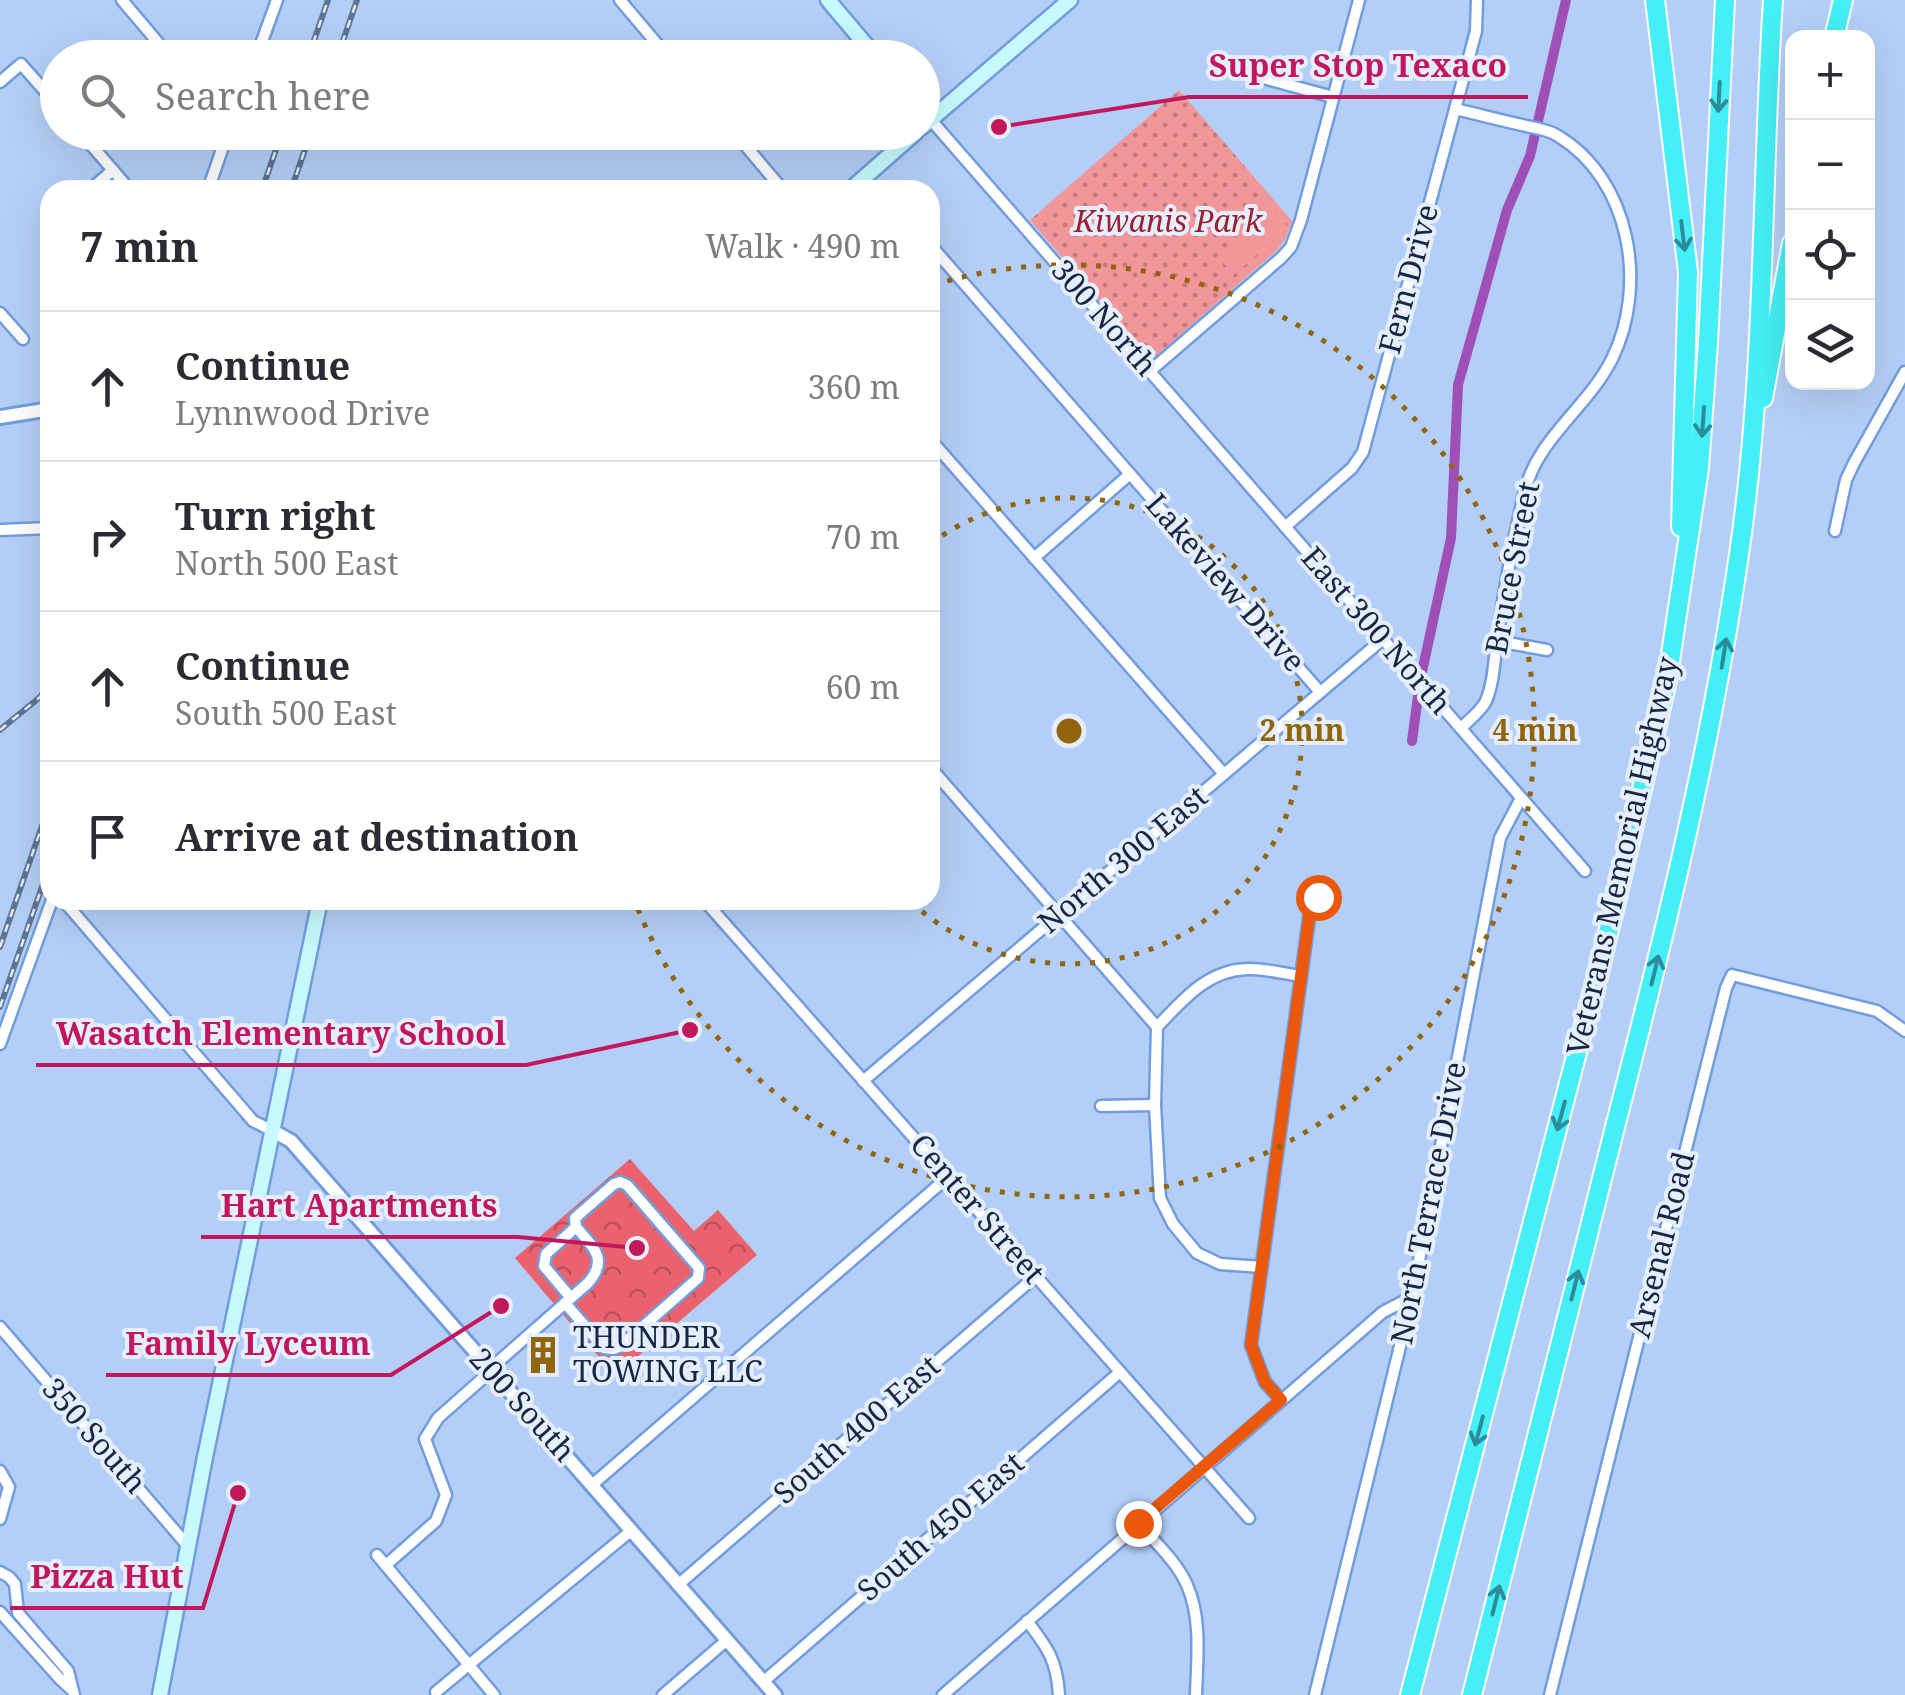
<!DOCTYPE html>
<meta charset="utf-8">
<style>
body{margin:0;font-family:"Noto Serif",serif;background:#f7f7f7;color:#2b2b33}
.controls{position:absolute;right:30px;top:30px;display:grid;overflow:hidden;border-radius:20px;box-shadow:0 10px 40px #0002}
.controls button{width:90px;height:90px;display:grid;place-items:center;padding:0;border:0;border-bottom:2px solid #e1e1e2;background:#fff;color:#2b2b33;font:50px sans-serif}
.stop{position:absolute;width:30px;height:30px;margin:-22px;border:8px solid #ea580c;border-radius:50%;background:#fff}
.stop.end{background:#ea580c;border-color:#fff;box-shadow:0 2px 10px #0008}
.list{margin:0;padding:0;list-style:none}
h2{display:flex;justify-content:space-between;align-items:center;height:130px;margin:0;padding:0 40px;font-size:42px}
h2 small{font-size:32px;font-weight:400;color:#7c7c81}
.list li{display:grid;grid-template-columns:65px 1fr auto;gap:30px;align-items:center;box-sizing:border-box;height:150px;padding:0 40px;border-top:2px solid #e1e1e2}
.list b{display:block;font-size:38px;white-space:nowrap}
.list p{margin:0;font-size:32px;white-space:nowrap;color:#7c7c81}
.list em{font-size:32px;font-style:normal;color:#7c7c81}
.icon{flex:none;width:55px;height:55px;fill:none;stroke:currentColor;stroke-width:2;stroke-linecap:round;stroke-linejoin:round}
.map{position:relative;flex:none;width:1905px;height:1695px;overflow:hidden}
.search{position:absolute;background:#fff;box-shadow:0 10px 40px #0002;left:40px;top:40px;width:900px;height:110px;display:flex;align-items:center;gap:25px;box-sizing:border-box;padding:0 35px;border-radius:55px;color:#7c7c81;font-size:38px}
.panel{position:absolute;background:#fff;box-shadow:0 10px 40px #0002;left:40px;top:180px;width:900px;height:730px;border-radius:30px}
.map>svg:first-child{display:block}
</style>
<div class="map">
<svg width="1905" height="1695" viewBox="0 0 1905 1695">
<defs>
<pattern id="green-dots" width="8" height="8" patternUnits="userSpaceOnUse" patternTransform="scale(2.5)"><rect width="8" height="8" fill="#f19699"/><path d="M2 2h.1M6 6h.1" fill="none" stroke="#c27a7e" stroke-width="1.8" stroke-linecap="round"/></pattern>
<pattern id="forest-crowns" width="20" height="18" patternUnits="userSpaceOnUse" patternTransform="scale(2.5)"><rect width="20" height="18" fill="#ea626d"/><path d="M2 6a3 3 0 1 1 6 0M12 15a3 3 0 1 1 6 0" fill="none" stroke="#bd515b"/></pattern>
</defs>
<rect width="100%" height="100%" fill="#b4cff7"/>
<path fill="url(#green-dots)" d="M1179,90L1292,221L1285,239L1276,251L1156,356L1146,355L1030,220Z"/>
<path fill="url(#forest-crowns)" d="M630,1159L694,1231L718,1210L757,1255L615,1376L515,1258Z"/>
<path fill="#f19699" d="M1265,201L1288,227L1234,275L1218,257L1256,223L1250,214Z"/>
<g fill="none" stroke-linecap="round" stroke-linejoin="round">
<path stroke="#9f50b6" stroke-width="10" d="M1412,741L1420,681L1451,538L1458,385L1507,210L1530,156L1566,0"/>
<g stroke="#729ddd" stroke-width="15">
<g id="minor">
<path d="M122,0L171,58"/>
<path d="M620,0L669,58"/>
<path d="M256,58L277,0"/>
<path d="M1256,76L1333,97"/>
<path d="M0,82L21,64L58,106"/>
<path d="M1455,109C1477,114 1499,120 1522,125C1533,128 1548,129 1558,136C1631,180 1648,286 1612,359C1588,407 1537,439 1525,491C1513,540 1504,591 1497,641C1494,661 1494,682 1486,701C1481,711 1469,720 1461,728"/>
<path d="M931,120L1585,871"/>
<path d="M80,132L130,190"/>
<path d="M734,132L783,190"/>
<path d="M90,190L113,170"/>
<path d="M208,190L228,132"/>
<path d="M930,252L934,249L1320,692"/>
<path d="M0,313L23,339"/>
<path d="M1149,372L1281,258L1291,247L1301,220L1359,0"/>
<path d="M930,439L1224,774"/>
<path d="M1285,527L1352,468L1363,452L1476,31L1477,0"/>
<path d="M0,530L50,528"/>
<path d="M1835,531L1846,480L1854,463L1905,372"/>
<path d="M1034,558L1130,474"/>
<path d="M1497,641L1547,650"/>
<path d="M49,659L50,656"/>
<path d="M930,767L1157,1027"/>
<path d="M63,900L253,1121L273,1131"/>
<path d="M704,900L1249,1518"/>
<path d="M0,1044L52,900"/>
<path d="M863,1081L1383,639"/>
<path d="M1101,1106L1155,1105"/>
<path d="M1262,1267L1220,1264L1197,1253L1173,1224L1160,1198L1155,1105L1157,1027C1182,1001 1207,970 1247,969C1264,968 1284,974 1301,976"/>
<path d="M565,1303L604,1348L613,1349L621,1346L698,1278L699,1268L627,1185L620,1182L614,1184L575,1218L576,1227"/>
<path d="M0,1327L187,1545"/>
<path d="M490,1369L588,1283C609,1259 593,1247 576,1227L546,1254L544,1266L571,1298"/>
<path d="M1281,1400L1265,1382L1251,1345L1310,911L1318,897"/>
<path d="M0,1471L9,1487L0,1519"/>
<path d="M592,1485L948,1177"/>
<path d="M1138,1523C1155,1542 1177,1562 1187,1585C1202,1619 1197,1659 1196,1695"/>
<path d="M377,1555L494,1695"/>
<path d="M386,1565L436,1521L446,1495L425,1439L438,1418L491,1371"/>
<path d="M0,1572L9,1577L15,1584L18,1613L68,1671L74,1695"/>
<path d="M679,1584L1036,1276"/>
<path d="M0,1612L60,1679L71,1689"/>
<path d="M1027,1621C1048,1648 1057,1661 1059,1695"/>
<path d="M763,1682L1120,1372"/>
<path d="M436,1692L632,1530"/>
<path d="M663,1695L727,1640"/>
<path d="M943,1695L1383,1312L1412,1297"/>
<path d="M1315,1695L1412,1297L1500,838L1521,798"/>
<path d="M1550,1695L1726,988L1732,975L1877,1011L1905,1031"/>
</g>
</g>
<g stroke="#729ddd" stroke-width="18">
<g id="tertiary">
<path d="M0,417L50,409"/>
<path d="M273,1131L291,1141L775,1695"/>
</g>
</g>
<g stroke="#729ddd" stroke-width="19">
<g id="secondary">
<path d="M828,0L877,58"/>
<path d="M922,127L1070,0"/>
<path d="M850,190L916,132"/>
<path d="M160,1695L204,1462L320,900"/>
</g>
</g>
<g stroke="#fff" stroke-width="22">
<g id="motorway">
<path d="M1655,0L1688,272L1681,527"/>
<path d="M1834,38L1843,0"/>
<path d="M1763,398L1792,243"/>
<path d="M1410,1695L1615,906L1667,681L1699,468L1708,343L1725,0"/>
<path d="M1472,1695C1519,1507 1567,1319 1614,1131C1663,941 1711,749 1739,554C1766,372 1761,184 1773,0"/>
</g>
</g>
<use href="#minor" stroke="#fff" stroke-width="10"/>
<use href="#tertiary" stroke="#fff" stroke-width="12"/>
<use href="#secondary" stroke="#c7fafc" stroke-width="14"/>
<use href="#motorway" stroke="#44f0f5" stroke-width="18"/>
<g stroke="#5f7595" stroke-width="6">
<g id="rail">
<path d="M308,58L328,0"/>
<path d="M337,58L357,0"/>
<path d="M262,190L282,132"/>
<path d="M291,190L311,132"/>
<path d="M0,730L40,697L50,684"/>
<path d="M0,947L50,803"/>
<path d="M0,1007L50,864"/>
</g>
</g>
<use href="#rail" stroke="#e5eefc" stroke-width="2.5" stroke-dasharray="8" stroke-linecap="butt"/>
</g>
<defs><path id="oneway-shaft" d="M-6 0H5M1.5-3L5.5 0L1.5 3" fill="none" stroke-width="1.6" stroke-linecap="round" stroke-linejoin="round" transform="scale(2.5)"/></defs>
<g stroke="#2d8c9b">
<use href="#oneway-shaft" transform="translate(1719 97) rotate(93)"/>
<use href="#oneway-shaft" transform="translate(1683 236) rotate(83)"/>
<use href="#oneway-shaft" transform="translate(1703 422) rotate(94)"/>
<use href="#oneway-shaft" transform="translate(1724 653) rotate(-81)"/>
<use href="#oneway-shaft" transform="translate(1655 970) rotate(-76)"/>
<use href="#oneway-shaft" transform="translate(1561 1116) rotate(105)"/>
<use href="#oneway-shaft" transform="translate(1575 1285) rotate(-76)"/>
<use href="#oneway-shaft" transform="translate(1479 1431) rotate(105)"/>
<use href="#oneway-shaft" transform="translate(1496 1600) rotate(-76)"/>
</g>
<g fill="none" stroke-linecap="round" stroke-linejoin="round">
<path stroke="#ea580c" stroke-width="12" d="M1138,1523L1281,1400L1265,1382L1251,1345L1310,910L1318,897"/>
</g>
<g fill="none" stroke="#90650d" stroke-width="5" stroke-dasharray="5 10">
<path d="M930 544A233 233 0 1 1 909 900"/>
<path d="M933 285A466 466 0 1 1 635 902"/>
</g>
<defs>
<g id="building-bare" transform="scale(3)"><path d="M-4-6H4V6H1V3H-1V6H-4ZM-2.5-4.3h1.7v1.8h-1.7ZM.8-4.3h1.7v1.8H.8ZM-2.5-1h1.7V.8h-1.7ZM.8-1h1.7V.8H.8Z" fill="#90650d" stroke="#e5eefc" stroke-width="2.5" paint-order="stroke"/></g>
</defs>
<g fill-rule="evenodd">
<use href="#building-bare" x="543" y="1355"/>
</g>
<g text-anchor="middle" stroke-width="8" stroke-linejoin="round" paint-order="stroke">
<g font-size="30" font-style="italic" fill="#9c1f33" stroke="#e5eefc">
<text x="1168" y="232">Kiwanis Park</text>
</g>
<g font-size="30" fill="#162741" stroke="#e5eefc">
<text transform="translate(1409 279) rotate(-75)" y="10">Fern Drive</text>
<text transform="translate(1104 318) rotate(49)" y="10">300 North</text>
<text transform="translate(1513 568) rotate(-79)" y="10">Bruce Street</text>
<text transform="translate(1225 583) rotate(49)" y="10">Lakeview Drive</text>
<text transform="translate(1376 631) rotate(49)" y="10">East 300 North</text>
<text transform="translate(1623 856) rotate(-77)" y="10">Veterans Memorial Highway</text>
<text transform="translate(1123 860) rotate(-40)" y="10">North 300 East</text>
<text transform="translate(1429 1203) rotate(-79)" y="10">North Terrace Drive</text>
<text transform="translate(977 1209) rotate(49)" y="10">Center Street</text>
<text transform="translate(1662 1245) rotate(-76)" y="10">Arsenal Road</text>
<text transform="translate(522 1405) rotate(48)" y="10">200 South</text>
<text transform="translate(857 1430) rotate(-41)" y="10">South 400 East</text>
<text transform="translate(94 1436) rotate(49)" y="10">350 South</text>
<text transform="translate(941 1527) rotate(-41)" y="10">South 450 East</text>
</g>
<g font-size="30" fill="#162741" stroke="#e5eefc" text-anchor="start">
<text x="573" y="1348">THUNDER<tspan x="573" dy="34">TOWING LLC</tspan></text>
</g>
</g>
<circle cx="1069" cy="731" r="15" fill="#90650d" stroke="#e5eefc" stroke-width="5"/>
<g font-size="30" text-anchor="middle" font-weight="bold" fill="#90650d" stroke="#e5eefc" stroke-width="8" stroke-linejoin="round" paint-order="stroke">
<text x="1302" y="741">2 min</text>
<text x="1535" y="741">4 min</text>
</g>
<path fill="none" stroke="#c2185b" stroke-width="4" d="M999 127L1189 97H1528M690 1030L526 1065H36M637 1248L518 1237H201M501 1306L391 1375H106M238 1493L203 1608H10"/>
<g fill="#c2185b" stroke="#e5eefc" stroke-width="4">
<circle cx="999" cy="127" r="10"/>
<circle cx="690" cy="1030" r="10"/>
<circle cx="637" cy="1248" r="10"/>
<circle cx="501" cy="1306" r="10"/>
<circle cx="238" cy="1493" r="10"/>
</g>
<g font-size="32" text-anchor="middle" font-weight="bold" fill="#c2185b" stroke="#e5eefc" stroke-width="8" stroke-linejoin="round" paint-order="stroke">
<text x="1358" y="77">Super Stop Texaco</text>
<text x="281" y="1045">Wasatch Elementary School</text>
<text x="359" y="1217">Hart Apartments</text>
<text x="248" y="1355">Family Lyceum</text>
<text x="107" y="1588">Pizza Hut</text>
</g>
</svg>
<div class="controls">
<button>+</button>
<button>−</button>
<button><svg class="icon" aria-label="locate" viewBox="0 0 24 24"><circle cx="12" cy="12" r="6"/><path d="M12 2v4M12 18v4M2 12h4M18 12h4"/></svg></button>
<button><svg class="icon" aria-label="layers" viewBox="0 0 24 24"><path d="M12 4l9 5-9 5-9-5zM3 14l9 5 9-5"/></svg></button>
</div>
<div class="stop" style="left:1318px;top:897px"></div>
<div class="stop end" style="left:1138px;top:1523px"></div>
<div class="search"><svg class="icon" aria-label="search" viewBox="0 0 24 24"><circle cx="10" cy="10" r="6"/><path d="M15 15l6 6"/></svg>Search here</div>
<section class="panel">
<h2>7 min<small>Walk · 490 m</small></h2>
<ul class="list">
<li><svg class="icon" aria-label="ahead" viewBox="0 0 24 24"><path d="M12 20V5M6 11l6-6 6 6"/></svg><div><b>Continue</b><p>Lynnwood Drive</p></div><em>360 m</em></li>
<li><svg class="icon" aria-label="right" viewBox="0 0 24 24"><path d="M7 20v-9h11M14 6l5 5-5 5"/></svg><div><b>Turn right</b><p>North 500 East</p></div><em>70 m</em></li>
<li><svg class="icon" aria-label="ahead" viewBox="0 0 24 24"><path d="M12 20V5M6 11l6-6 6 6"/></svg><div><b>Continue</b><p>South 500 East</p></div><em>60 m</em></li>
<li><svg class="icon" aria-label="arrive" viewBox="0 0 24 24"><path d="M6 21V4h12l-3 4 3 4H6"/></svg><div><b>Arrive at destination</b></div></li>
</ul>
</section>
</div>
